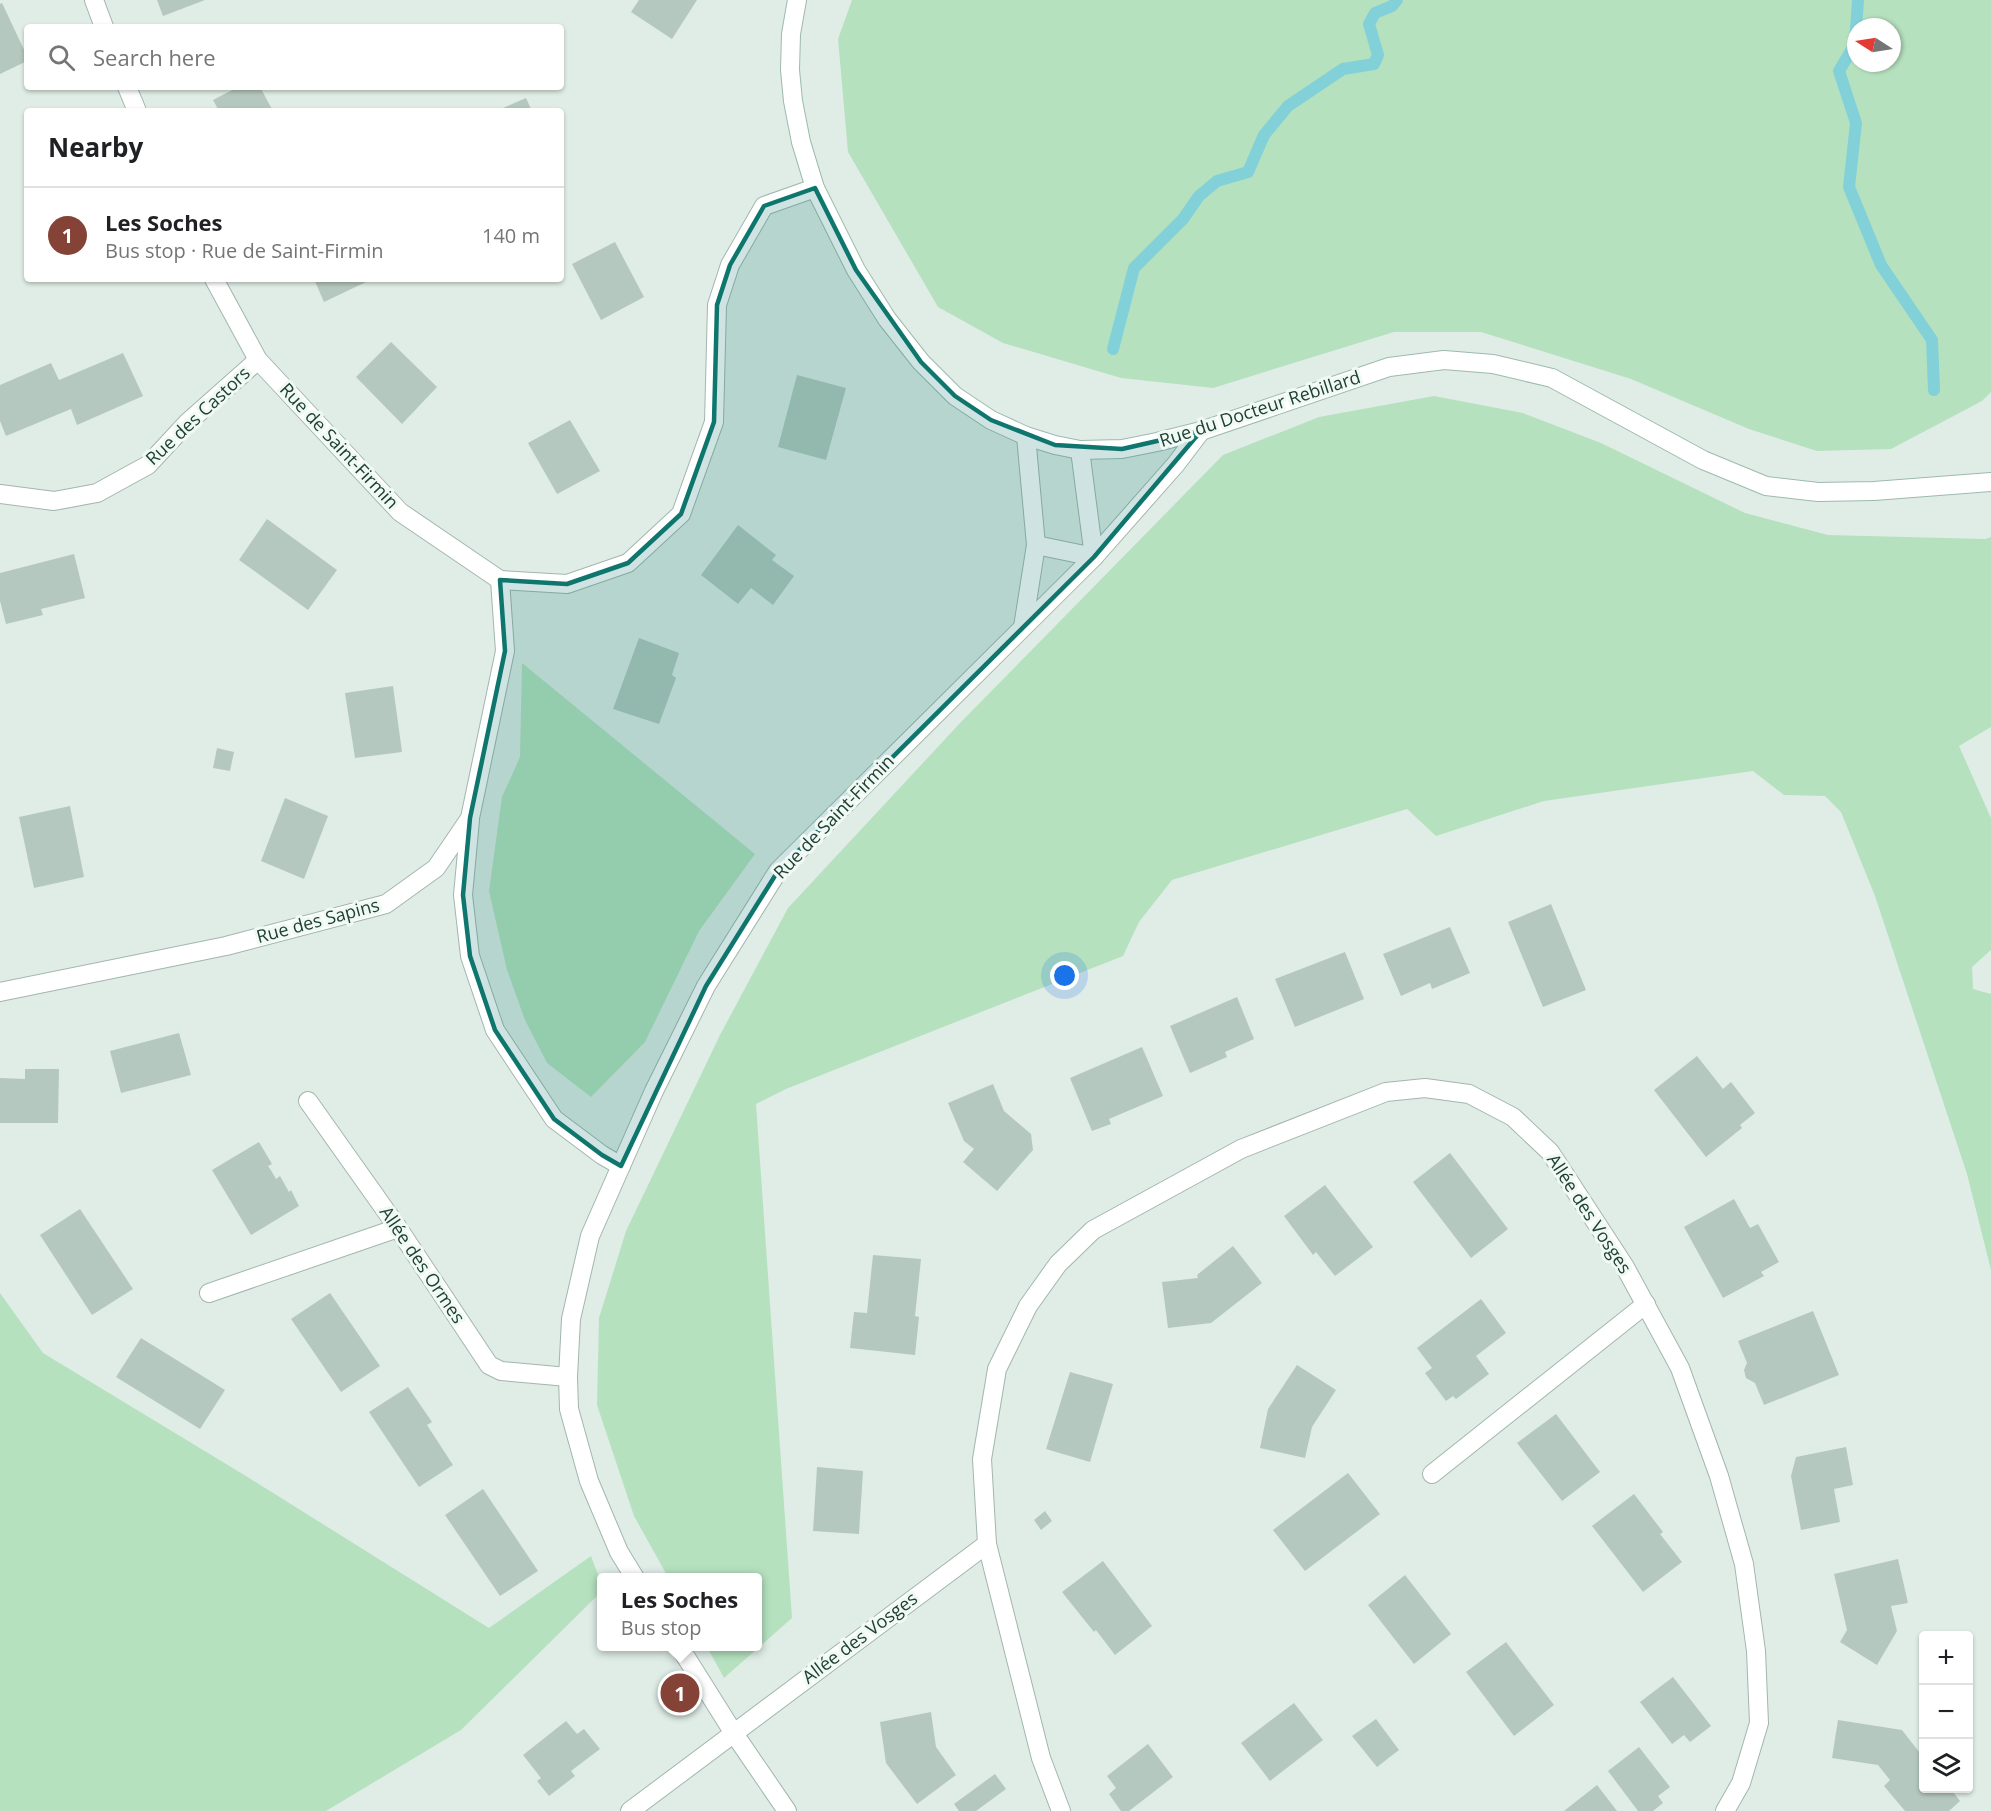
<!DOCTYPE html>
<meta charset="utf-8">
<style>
body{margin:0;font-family:"Open Sans",sans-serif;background:#f6f6f6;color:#202124}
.controls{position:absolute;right:18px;bottom:18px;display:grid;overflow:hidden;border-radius:6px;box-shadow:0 2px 4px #0004}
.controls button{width:54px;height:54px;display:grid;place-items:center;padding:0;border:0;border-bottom:2px solid #e0e0e0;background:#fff;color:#202124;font:30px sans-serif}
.compass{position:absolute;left:1847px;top:18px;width:54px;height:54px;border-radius:50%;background:#fff;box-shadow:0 2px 4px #0004;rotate:282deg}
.you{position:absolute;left:1065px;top:976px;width:21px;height:21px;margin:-15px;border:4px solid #fff;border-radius:50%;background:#1a73e8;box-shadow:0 0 0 9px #1a73e833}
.badge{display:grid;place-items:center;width:39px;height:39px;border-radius:50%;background:#844336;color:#fff;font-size:20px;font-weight:700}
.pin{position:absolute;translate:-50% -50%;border:3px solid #fff;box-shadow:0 2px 6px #0006}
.popup{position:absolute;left:597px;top:1573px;width:165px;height:78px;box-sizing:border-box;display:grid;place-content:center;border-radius:6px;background:#fff;filter:drop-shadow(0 2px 4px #0005);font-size:20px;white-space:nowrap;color:#757577}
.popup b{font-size:22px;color:#202124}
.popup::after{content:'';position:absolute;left:50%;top:100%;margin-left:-12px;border:12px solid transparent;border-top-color:#fff}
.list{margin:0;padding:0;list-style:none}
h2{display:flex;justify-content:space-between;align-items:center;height:78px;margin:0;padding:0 24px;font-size:26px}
h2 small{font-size:20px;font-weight:400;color:#757577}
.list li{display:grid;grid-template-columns:39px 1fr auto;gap:18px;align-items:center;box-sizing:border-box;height:96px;padding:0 24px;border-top:2px solid #e0e0e0}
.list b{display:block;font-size:22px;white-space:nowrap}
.list p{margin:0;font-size:20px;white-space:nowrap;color:#757577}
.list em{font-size:20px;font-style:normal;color:#757577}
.icon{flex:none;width:33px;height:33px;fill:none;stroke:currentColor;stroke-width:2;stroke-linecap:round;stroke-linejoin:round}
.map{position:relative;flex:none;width:1991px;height:1811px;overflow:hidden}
.search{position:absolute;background:#fff;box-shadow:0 2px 4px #0004;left:24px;top:24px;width:540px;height:66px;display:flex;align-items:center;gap:15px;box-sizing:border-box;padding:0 21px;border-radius:6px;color:#757577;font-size:22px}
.panel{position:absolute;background:#fff;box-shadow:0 2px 4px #0004;left:24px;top:108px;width:540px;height:174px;border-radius:6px}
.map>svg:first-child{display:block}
</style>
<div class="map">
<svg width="1991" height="1811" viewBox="0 0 1991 1811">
<rect width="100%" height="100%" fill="#e0ede7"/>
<g fill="#b6e1bf" fill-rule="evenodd">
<path d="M852,0H1991V392L1982,401L1891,449L1817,451L1749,429L1631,379L1481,332H1394L1213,388L1121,378L1003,343L938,307L848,152L838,39ZM1856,27H1892V63H1856Z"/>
<path d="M1434,396L1523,413L1601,443L1745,513L1828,535L1985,539L1991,537V727L1959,746L1991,818V950L1972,967L1973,989L1991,994V1270L1967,1174L1875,896L1841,812L1825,796L1784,795L1753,771L1544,801L1436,836L1407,809L1172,880L1139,922L1123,956L786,1089L756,1104L792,1618L724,1678L707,1647L758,1646V1578L668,1577L634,1516L597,1405L599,1318L626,1231L720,1035L788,908L961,722L1223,455L1319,417Z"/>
<path d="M522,663L755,854L699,931L645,1042L591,1097L547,1063L525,1020L507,970L489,891L502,797L520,757Z"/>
<path d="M0,1293L43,1353L246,1476L489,1628L591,1556L602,1585V1591L461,1730L326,1811H0Z"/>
</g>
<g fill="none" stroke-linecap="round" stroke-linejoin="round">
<g stroke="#82d1d9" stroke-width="12">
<path d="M1858,0L1855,44L1839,71L1856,123L1849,187L1881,265L1932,340L1934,390"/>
<path d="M1113,349L1134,268L1183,219L1199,196L1217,181L1248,172L1264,135L1288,106L1343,69L1374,64L1378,55L1369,24L1375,13L1392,6L1397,0"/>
</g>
</g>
<g fill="#b5c8bf">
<path d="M157,0H205L163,16Z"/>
<path d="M639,0H697L672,39L631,12Z"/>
<path d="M2,3L27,56V61L0,74V4Z"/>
<path d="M238,87H260L273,111H219L213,100Z"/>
<path d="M526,98L532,111H496Z"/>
<path d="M615,242L644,297L601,320L572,264Z"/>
<path d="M314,279H365L366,282L324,302Z"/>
<path d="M391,342L437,387L402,424L356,377Z"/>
<path d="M123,353L143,396L77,425L71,409L6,436L0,421V385L51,363L59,380Z"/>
<path d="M797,375L846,388L826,460L778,447Z"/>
<path d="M570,420L600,471L557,494L528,443Z"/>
<path d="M267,519L337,570L308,610L239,560Z"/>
<path d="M738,525L776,555L772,560L794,576L773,605L751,588L738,604L701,575Z"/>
<path d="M74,554L85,598L41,609L43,615L6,624L0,601V573Z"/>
<path d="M639,638L679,653L672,675L676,678L659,724L613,709Z"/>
<path d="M393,686L402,752L355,758L345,693Z"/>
<path d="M217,748L234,752L230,771L213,768Z"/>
<path d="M285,798L328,816L304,879L261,861Z"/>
<path d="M70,806L84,877L34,888L19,817Z"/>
<path d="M1551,904L1586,990L1543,1007L1508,922Z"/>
<path d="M1450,927L1470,973L1432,989L1430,983L1401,996L1383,954Z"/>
<path d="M1345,952L1364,999L1295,1027L1275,979Z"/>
<path d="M1237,997L1254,1039L1225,1052L1227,1057L1190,1073L1170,1026Z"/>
<path d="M179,1033L191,1075L121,1093L110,1051Z"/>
<path d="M1142,1047L1163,1096L1109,1119L1111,1124L1092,1131L1070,1078Z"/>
<path d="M1697,1056L1723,1089L1731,1082L1755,1113L1740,1125L1742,1128L1706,1157L1654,1090Z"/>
<path d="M25,1069H59L58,1123H0V1078L25,1079Z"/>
<path d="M993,1084L1004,1111L1031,1134L1033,1150L997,1191L963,1162L974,1149L964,1141L948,1103Z"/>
<path d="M259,1142L272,1164L268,1166L272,1172L276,1179L280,1176L289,1192L291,1190L299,1206L251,1235L212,1170Z"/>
<path d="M1450,1153L1508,1229L1471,1258L1413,1182Z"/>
<path d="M1325,1185L1373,1247L1335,1276L1316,1252L1313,1255L1284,1216Z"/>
<path d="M1734,1199L1750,1228L1758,1224L1779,1262L1761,1272L1764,1276L1723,1298L1684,1227Z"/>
<path d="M80,1209L133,1289L92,1315L40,1235Z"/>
<path d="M1233,1246L1262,1283L1211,1323L1168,1328L1162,1282L1198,1278L1197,1275Z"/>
<path d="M873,1255L921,1259L915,1316L919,1317L915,1355L850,1348L854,1312L867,1313Z"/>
<path d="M330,1293L380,1366L341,1392L291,1319Z"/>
<path d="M1481,1299L1506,1333L1476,1356L1489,1374L1456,1399L1453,1396L1446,1401L1425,1373L1432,1368L1417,1348Z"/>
<path d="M1813,1311L1839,1375L1764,1405L1755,1383L1746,1378L1744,1370L1747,1363L1738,1341Z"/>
<path d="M141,1338L225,1390L200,1429L116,1377Z"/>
<path d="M1297,1365L1336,1390L1312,1427L1305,1458L1260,1448L1268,1409Z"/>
<path d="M1070,1372L1113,1384L1090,1462L1046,1449Z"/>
<path d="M408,1387L432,1422L427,1425L453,1465L419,1487L369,1412Z"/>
<path d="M1556,1414L1600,1472L1562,1501L1517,1443Z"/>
<path d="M1846,1447L1853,1485L1834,1489L1840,1522L1801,1530L1791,1476L1796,1457Z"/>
<path d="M817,1467L863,1471L859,1534L813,1531Z"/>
<path d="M1348,1473L1380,1514L1305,1571L1273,1530Z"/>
<path d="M483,1489L538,1571L500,1596L445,1515Z"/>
<path d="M1634,1494L1663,1532L1660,1534L1682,1562L1643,1592L1592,1526Z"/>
<path d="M1045,1511L1052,1521L1041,1530L1034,1520Z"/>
<path d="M1898,1559L1908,1603L1891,1606L1897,1631L1877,1665L1840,1642L1847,1630L1834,1574Z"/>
<path d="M1103,1561L1152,1626L1115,1655L1096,1630L1094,1632L1062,1592Z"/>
<path d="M1405,1575L1451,1634L1414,1664L1368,1605Z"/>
<path d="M1506,1642L1554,1705L1514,1736L1466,1672Z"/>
<path d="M1673,1677L1711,1726L1690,1742L1684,1735L1672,1744L1640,1702Z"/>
<path d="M1294,1703L1323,1740L1270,1781L1241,1743Z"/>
<path d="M931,1712L936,1747L956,1775L917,1804L886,1763L880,1722Z"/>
<path d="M1376,1719L1399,1750L1377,1767L1352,1736Z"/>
<path d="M1838,1720L1902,1730L1923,1757V1788H1950L1960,1801L1949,1811H1905L1884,1786L1890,1780L1878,1765L1832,1758Z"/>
<path d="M566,1721L577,1734L584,1729L600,1749L571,1771L575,1776L549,1796L537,1781L541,1778L523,1755Z"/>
<path d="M1148,1744L1173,1777L1129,1811H1121L1109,1794L1116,1788L1107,1776Z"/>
<path d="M1639,1747L1670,1787L1658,1796L1663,1803L1653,1811H1638L1608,1771Z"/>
<path d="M995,1774L1006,1789L976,1811H959L954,1804Z"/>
<path d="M1597,1785L1617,1811H1564Z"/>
</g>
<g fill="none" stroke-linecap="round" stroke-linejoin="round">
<g stroke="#a2b6ae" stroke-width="20">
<g id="street">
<path d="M94,0L104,27"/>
<path d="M127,87L137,111"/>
<path d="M214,279L258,360L400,512L500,580"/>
<path d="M0,494L54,501L97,493L148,465L187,423L258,360"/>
<path d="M1036,545L1094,557L1080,450"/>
<path d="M500,580L567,584L628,563L681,514L714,422L717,305L730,265L764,206L815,188"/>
<path d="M1023,627L1036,545L1026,436"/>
<path d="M470,820L463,895L470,956L495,1030L554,1119L602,1155L621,1166"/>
<path d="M0,992L226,946L386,904L436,868L470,818L505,651L500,580"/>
<path d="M308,1101L398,1228L489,1365L501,1371L568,1377"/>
<path d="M209,1293L398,1228"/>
<path d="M1432,1474L1646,1304"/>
<path d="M635,1578L619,1552L589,1481L569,1409L568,1377L571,1319L590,1236L654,1091L706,986L778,871L1094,557L1176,464L1201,431"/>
<path d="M679,1646L733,1732L787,1811"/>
<path d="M630,1811L987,1544"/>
<path d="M1061,1811L1041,1758L987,1544L982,1459L997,1369L1028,1306L1058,1264L1093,1230L1241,1149L1386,1092L1425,1088L1469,1094L1513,1117L1550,1152L1625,1267L1680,1368L1719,1476L1744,1564L1756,1651L1759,1723L1741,1783L1725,1811"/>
</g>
</g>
<g stroke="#9dbaae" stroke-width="20">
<path id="secondary" d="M797,0L791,34L790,70L793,101L801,142L815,188L856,270L887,319L921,362L955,396L991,420L1026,436L1055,445L1080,450L1122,449L1157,442L1201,431L1389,367L1444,360L1493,364L1552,378L1703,460L1766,486L1818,492L1874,491L1991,482"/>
</g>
<use href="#street" stroke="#fff" stroke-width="18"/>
<use href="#secondary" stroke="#fff" stroke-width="18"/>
</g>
<path fill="#0f766e" fill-opacity="0.2" stroke="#0f766e" stroke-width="4.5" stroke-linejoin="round" d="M815,188L856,270L921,362L955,396L991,420L1055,445L1122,449L1201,431L1094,557L778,871L706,986L621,1166L602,1155L554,1119L495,1030L470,956L463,895L470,818L505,651L500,580L567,584L628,563L681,514L714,422L717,305L730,265L764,206Z"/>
<g text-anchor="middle" stroke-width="6" stroke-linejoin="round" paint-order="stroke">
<g font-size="18" fill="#1f4035" stroke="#f1f9f5">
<text transform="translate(1260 409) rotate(-18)" y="6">Rue du Docteur Rebillard</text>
<text transform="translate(198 416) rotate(-43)" y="6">Rue des Castors</text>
<text transform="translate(339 446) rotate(47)" y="6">Rue de Saint-Firmin</text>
<text transform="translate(834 817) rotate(-46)" y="6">Rue de Saint-Firmin</text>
<text transform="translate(318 921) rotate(-15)" y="6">Rue des Sapins</text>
<text transform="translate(1589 1214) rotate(57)" y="6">Allée des Vosges</text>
<text transform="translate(422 1265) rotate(56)" y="6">Allée des Ormes</text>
<text transform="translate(860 1638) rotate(-37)" y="6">Allée des Vosges</text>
</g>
</g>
</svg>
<div class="controls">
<button>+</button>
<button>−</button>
<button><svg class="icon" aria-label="layers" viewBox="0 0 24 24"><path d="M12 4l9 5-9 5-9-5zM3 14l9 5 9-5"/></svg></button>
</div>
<svg class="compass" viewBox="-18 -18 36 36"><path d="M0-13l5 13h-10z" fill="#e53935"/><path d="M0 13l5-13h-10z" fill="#757577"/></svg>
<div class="you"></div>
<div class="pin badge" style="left:680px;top:1693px">1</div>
<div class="popup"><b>Les Soches</b>Bus stop</div>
<div class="search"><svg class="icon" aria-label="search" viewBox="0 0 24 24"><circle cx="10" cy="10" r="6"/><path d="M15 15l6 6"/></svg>Search here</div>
<section class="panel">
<h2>Nearby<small></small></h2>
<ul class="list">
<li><span class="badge">1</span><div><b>Les Soches</b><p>Bus stop · Rue de Saint-Firmin</p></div><em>140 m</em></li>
</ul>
</section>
</div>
